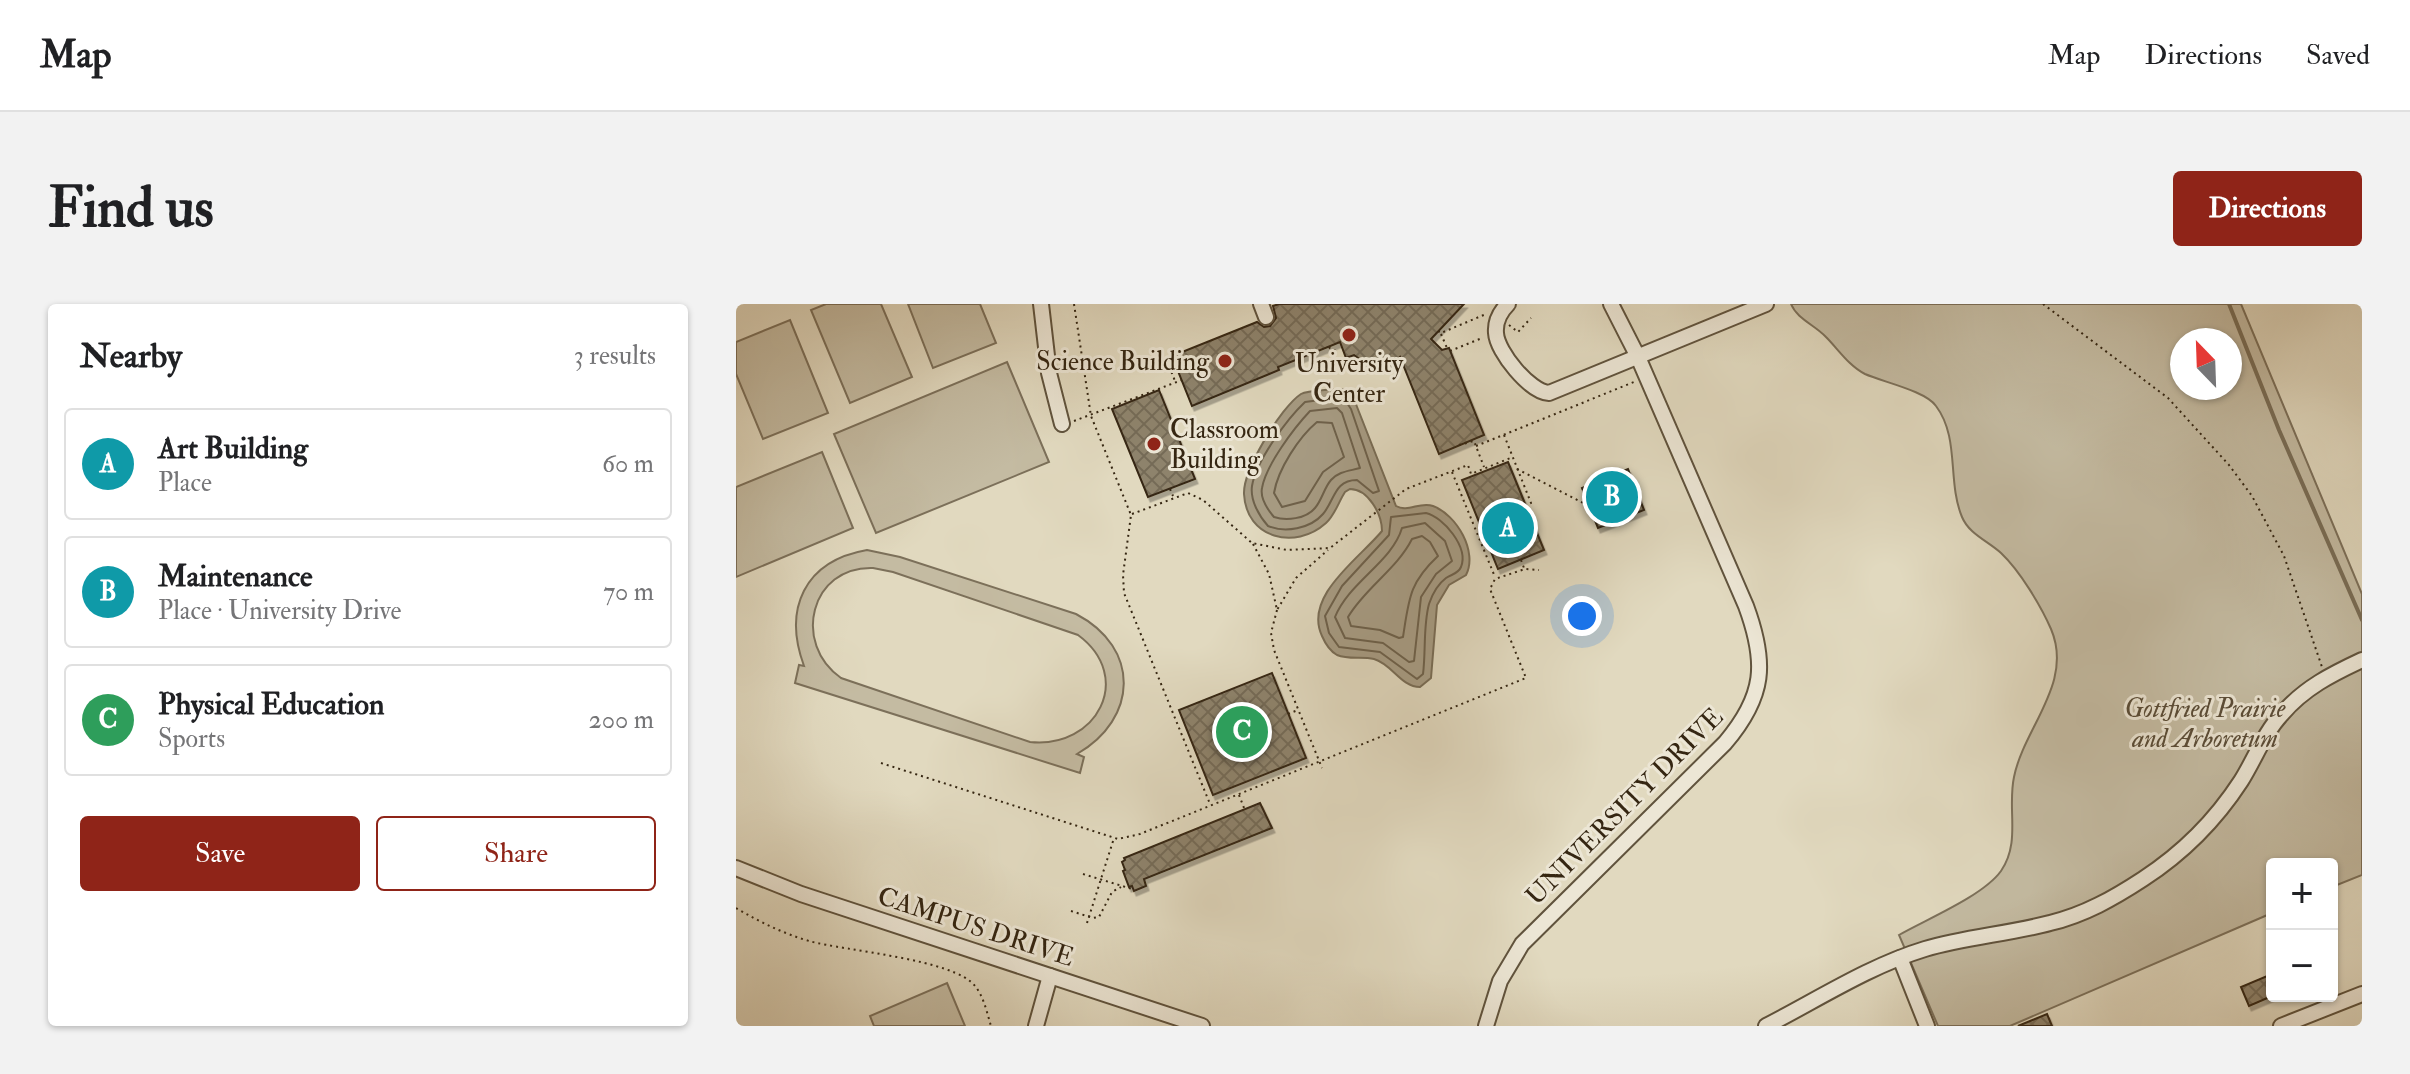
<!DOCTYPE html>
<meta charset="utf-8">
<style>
body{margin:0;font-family:"IM FELL Double Pica",serif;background:#f2f2f2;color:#202124}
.controls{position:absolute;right:24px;bottom:24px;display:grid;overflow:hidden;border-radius:8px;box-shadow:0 2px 6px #0004}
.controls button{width:72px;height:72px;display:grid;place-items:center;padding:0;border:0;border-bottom:2px solid #e0e0e0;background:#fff;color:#202124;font:40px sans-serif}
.compass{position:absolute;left:1434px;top:24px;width:72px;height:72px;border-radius:50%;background:#fff;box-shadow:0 2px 6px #0004;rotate:337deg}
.you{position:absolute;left:846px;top:312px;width:28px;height:28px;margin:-20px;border:6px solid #fff;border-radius:50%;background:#1a73e8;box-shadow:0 0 0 12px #1a73e833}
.badge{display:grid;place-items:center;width:52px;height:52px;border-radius:50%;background:#8f2418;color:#fff;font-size:26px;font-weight:700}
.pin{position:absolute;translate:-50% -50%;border:4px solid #fff;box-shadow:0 2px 8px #0006}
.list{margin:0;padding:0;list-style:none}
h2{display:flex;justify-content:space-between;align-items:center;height:104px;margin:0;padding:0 32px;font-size:34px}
h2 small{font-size:26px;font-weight:400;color:#757577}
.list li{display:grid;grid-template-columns:52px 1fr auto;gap:24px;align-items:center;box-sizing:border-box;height:112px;margin:0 16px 16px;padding:0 16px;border:2px solid #e0e0e0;border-radius:8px}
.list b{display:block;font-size:30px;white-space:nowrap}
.list p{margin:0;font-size:26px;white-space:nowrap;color:#757577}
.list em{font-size:26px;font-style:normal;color:#757577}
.actions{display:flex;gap:16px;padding:24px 32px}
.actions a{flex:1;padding:18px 0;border:2px solid #8f2418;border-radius:8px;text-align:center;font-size:28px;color:#8f2418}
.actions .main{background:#8f2418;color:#fff}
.map{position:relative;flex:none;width:1626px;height:722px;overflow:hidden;border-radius:8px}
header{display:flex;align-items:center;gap:48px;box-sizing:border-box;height:112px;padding:0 40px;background:#fff;border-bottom:2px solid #e0e0e0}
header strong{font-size:38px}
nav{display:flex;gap:44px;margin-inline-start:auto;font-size:28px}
.intro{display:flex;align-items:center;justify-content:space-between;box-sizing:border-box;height:192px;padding:0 48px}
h1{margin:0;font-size:56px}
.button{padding:20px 36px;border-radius:8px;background:#8f2418;color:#fff;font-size:28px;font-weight:700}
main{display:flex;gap:48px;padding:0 48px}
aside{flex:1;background:#fff;border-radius:8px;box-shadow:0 2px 6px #0004}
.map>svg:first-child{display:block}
</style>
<header>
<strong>Map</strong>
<nav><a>Map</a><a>Directions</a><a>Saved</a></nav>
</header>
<div class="intro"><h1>Find us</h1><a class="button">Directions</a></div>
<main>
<aside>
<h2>Nearby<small>3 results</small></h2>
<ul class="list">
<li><span class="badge" style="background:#0f9aa8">A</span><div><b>Art Building</b><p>Place</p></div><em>60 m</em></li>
<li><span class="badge" style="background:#0f9aa8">B</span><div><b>Maintenance</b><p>Place · University Drive</p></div><em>70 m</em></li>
<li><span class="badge" style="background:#2e9e5b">C</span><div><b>Physical Education</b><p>Sports</p></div><em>200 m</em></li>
</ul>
<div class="actions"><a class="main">Save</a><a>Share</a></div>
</aside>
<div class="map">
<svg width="1626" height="722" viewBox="0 0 1626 722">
<defs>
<pattern id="building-cross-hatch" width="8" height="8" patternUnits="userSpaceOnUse" patternTransform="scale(2)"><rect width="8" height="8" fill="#8e836c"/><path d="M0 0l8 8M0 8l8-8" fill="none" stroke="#756b57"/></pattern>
<filter id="shadow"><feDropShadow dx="2.5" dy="4.5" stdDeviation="0" flood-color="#0004"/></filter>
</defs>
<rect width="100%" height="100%" fill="#e1d9bf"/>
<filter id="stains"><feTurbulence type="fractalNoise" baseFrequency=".0025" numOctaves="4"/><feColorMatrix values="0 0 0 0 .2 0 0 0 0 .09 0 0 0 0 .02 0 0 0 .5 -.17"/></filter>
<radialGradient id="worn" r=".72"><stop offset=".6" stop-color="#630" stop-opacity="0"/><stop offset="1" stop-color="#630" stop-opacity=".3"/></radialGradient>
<g fill="#c4bba2" stroke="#7c705a" stroke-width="2" fill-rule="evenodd">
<path d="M90,0H145L176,73L114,99L75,6Z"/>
<path d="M172,0H244L260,39L197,64Z"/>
<path d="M1055,0H1505L1626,290V571L1596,583V560H1536V609L1274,722H1202L1163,631C1191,615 1247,592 1265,567C1285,538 1271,505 1278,473C1288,423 1338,379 1315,325C1305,302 1284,267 1265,249C1252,237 1233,230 1226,213C1211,177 1224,134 1200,102C1190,87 1147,78 1129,70C1113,62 1102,45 1090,33C1079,21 1061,15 1055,0ZM1446,36H1494V84H1446Z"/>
<path d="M54,16L92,109L27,135L0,70V38Z"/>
<path d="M271,58L313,158L140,229L98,130Z"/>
<path d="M86,148L117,224L0,273V183Z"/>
<path d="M131,246L164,253L340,310C405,344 402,415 341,450L348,453L344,469L59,379L63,361L68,362C47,305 68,257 131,246ZM137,264L157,268L342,331C399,373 361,445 294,438L105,374C56,340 74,262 137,264Z"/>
<path d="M211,679L229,722H138L134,712Z"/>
</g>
<path fill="#a79c84" stroke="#796d56" stroke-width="2" d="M614,85L660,202C672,209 684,197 697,202C721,211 742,248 730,271L713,281L701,301L695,374L684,383C665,383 656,360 638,355C626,352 613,356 601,351C594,347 589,339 586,332C567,292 624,254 646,227C646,210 632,185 614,185L609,188C603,197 599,211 590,219C559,247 510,234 508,190C507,166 545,103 565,90C572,86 605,85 614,85Z"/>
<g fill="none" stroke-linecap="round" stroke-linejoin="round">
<g stroke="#6e614b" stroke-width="2">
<path d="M607,93L615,105L643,187L637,189L621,176C598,176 599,196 587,210C574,225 549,229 532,222C523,212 514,196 516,182C520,157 551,115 569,98Z"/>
<path d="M601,104L606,109L624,164C614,167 603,167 595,176C588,184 586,196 579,204C570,215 550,217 538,213C532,206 524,194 526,184C530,161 558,124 574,107Z"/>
<path d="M581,118L596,119L608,153L587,168L569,197L546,203L538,189C542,165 563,133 581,118Z"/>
<path d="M690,209C707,213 733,243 725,263C722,270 716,270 710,274C702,280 696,291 693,300C687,322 690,347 687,370L681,375L644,348L603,343L593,329L589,312L606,282L653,231L655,213Z"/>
<path d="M689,219L709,237L716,257L700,270L685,293L678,357L673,358L647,339L609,334L599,313C613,278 656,258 666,224Z"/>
<path d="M686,232L694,238L702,252C673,279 673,295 667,333L663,334L644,326L615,322L612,313C629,284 661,265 676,235Z"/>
</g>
<path stroke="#796d56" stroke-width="4" d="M1493,0L1543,126L1626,316"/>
</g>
<g fill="url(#building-cross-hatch)" stroke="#352612" stroke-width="2" filter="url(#shadow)">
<path d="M543,0H728L695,35L706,46L713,44L748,131L703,150L664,53L656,60L650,56L632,61L618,51L610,54L604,38L542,63L543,66L456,102L436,52L521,18L528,23L534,22L540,14L537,2Z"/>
<path d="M423,86L459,175L412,193L376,105Z"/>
<path d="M772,158L808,246L762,265L726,176Z"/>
<path d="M892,165L908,206L862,224L846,184Z"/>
<path d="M536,369L570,454L477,491L443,406Z"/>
<path d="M524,499L536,524L408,575L410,582L398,587L396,582L393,583L387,567L389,566L386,558L389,556L388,554Z"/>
<path d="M1536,670V692L1513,702L1505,683Z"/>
<path d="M1311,710L1316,722H1282Z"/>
</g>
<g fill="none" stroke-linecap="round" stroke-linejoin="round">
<g stroke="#60533d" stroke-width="18">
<g id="minor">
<path d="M305,0L313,69L326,120"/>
<path d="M525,0L530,13"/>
<path d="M772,0C764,8 759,17 760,29C761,48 794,88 813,89L1030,0"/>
<path d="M0,564L65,590L466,722"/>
<path d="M1164,654L1191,722"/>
<path d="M300,722L314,672"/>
<path d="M750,722L764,677L786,640L989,439C1029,392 1031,359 1010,302L902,53L875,0"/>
<path d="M1030,722C1081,696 1133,662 1189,645C1229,633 1273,630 1314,619C1348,611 1378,594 1407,575C1447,549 1479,517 1505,477C1519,455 1528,429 1546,410C1568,384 1596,370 1626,356"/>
<path d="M1545,722L1626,690"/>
</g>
</g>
<g stroke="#352612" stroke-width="2" stroke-dasharray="2 4" stroke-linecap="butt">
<path d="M338,0L355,112L395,211L387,271L388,289L474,500"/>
<path d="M1307,0L1432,94L1493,161L1516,192L1548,252L1586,363"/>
<path d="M773,21L782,28L795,14"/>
<path d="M702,27L705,29L750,10"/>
<path d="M705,30L711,44"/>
<path d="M593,43L595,46H601"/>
<path d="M714,47L746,34"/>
<path d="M431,57L439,77"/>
<path d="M338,117L446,76"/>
<path d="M768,131L795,199L790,201"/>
<path d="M723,141L738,137L748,163"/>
<path d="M740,142L898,78"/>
<path d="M781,165L853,202"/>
<path d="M716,168L759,273"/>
<path d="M434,185L437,192"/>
<path d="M396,210L452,189L467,196L516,239L551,246L594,244L670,185L732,161L735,170L777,153"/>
<path d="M517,240L533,270L541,306L560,274L592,246"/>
<path d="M785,256L788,264"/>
<path d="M541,306L535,329L538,346L586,464"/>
<path d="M552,410L562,406"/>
<path d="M145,459L382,535L404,530L790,374L754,285L759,275L789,265L803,266"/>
<path d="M503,491L508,504"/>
<path d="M347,570L396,585"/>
<path d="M0,604C24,618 46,629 73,637C109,647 218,655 239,682C248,693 251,709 255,722"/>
<path d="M335,607L357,614L363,613L376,588L385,583"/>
<path d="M351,619L378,534"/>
</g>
<use href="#minor" stroke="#ece6d5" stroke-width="14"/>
</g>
<g fill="#8f2418" stroke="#ece6d5" stroke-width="3">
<circle cx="613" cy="31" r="8"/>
<circle cx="489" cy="57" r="8"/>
<circle cx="418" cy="140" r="8"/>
</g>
<g text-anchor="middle" stroke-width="6" stroke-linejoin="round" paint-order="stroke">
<g font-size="26" fill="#352612" stroke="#ece6d5" text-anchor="end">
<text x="473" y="66">Science Building</text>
<text x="613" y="68" text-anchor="middle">University<tspan x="613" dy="30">Center</tspan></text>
<text x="434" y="134" text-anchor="start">Classroom<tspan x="434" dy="30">Building</tspan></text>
</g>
<g font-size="26" font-style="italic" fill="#594b36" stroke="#ece6d5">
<text x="1469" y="413">Gottfried Prairie<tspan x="1469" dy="30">and Arboretum</tspan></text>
</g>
<g font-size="26" fill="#352612" stroke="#ece6d5">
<text transform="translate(888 502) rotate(-45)" y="9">UNIVERSITY DRIVE</text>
<text transform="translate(240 622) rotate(18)" y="9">CAMPUS DRIVE</text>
</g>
</g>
<rect width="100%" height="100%" filter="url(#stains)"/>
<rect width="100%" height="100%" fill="url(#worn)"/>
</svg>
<div class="controls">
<button>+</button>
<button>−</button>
</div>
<svg class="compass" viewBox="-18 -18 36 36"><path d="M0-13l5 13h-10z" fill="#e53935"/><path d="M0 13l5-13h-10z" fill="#757577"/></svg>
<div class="you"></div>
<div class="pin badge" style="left:772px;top:224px;background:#0f9aa8">A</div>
<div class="pin badge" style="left:876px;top:193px;background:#0f9aa8">B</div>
<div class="pin badge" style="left:506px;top:428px;background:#2e9e5b">C</div>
</div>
</main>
